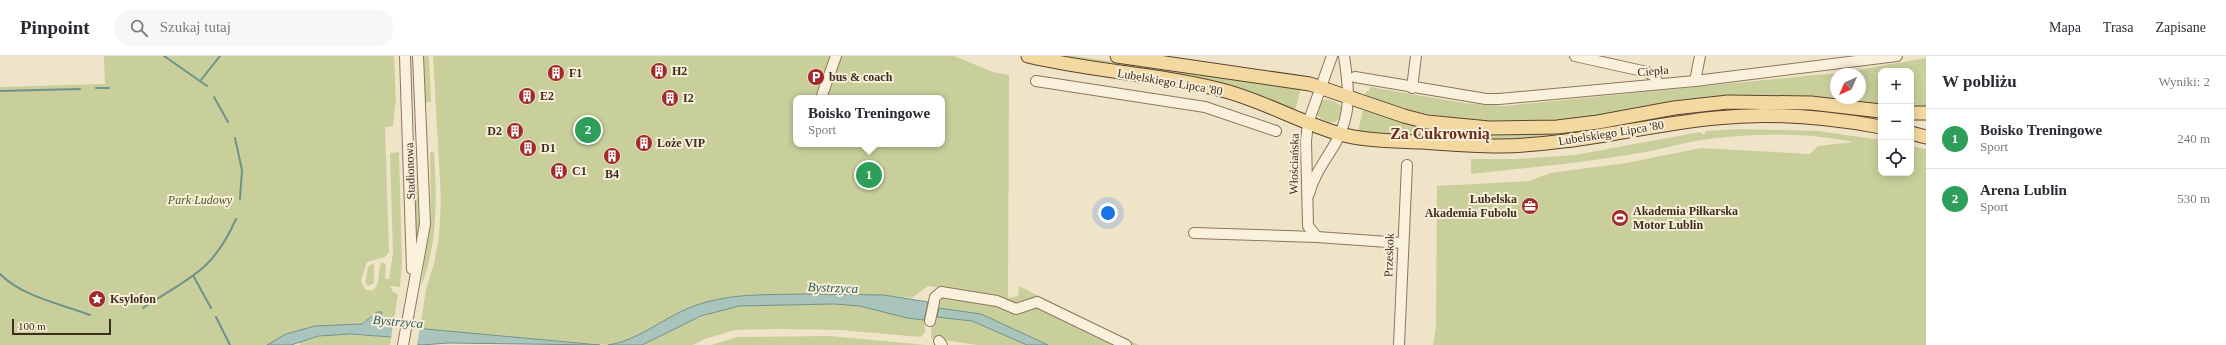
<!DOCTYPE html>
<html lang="pl">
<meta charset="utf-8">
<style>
body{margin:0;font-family:"Times New Roman",serif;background:#f7f7f7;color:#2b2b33}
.controls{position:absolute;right:12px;top:12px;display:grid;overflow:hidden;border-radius:8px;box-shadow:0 2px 10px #0003}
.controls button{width:36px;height:36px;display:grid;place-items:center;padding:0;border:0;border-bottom:1px solid #e1e1e2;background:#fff;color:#2b2b33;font:20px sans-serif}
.compass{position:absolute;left:1830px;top:12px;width:36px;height:36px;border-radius:50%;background:#fff;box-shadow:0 2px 10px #0003;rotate:225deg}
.scale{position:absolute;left:12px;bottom:10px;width:99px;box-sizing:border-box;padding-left:4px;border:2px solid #3d2e20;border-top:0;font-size:11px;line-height:14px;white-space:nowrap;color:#3d2e20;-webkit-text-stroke:3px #f7eed8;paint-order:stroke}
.you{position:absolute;left:1108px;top:157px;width:14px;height:14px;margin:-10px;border:3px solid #fff;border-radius:50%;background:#1a73e8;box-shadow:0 0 0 6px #1a73e833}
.badge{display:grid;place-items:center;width:26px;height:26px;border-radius:50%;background:#9e2a2b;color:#fff;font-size:13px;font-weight:700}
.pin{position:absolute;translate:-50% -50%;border:2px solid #fff;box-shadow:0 1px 4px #0006}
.popup{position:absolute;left:793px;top:39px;width:152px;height:52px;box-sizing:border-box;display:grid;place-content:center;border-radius:8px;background:#fff;filter:drop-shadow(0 1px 3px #0005);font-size:13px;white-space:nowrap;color:#7c7c81}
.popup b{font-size:15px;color:#2b2b33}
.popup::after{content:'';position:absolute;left:50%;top:100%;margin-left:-8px;border:8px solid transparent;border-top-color:#fff}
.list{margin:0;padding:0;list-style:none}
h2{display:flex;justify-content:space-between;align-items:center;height:52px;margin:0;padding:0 16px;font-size:17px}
h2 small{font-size:13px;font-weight:400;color:#7c7c81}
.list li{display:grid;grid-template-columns:26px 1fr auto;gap:12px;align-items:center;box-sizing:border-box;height:60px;padding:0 16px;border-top:1px solid #e1e1e2}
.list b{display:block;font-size:15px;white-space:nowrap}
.list p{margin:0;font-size:13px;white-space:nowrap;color:#7c7c81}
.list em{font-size:13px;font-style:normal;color:#7c7c81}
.icon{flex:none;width:22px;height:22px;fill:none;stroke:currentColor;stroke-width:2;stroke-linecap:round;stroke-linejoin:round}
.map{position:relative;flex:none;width:1926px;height:289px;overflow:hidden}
header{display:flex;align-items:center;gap:24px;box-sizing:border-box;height:56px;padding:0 20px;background:#fff;border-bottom:1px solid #e1e1e2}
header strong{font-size:19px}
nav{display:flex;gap:22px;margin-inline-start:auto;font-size:14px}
.search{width:280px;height:36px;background:#f7f7f7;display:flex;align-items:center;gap:10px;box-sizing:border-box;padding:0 14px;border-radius:22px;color:#7c7c81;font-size:15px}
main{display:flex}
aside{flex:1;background:#fff}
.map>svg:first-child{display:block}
</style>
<header>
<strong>Pinpoint</strong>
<div class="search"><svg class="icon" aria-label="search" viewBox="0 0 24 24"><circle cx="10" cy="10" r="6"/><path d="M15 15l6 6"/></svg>Szukaj tutaj</div>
<nav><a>Mapa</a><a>Trasa</a><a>Zapisane</a></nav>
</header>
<main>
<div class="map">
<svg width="1926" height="289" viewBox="0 0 1926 289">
<rect width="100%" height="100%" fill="#f0e4c8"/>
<g fill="#c9cf9b" fill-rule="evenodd">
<path d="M104,0H394L396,48L395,49L393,70L385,71L389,196L385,201L367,206L361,225L365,233C383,241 376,213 382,206L386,209L385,223H389L393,197L390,97L399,96L402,208L400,231L390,230L393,236L398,238L393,270L384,268L381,263L382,256H377L361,268L315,270L286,278L267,289H0V31L105,28Z"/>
<path d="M421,0H429L431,46L424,47Z"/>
<path d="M433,0H954L993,16L1009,19L1008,242L1018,240L1019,230L1139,289H1048L981,258L939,252L942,232L928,230L912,242L884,239L804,238L731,241L660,268L628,284L608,289L420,273L426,233L434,208L439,180L441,144ZM796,42H942V88H796Z"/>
<path d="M1051,0H1075L1301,33L1295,54Z"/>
<path d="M1926,2V51H1911V15H1881V49C1822,42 1765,36 1706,42C1648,49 1590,66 1532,67C1470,69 1423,60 1365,40L1366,35H1369L1370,31L1464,47L1504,50L1846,16ZM1836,18H1860V42H1836Z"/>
<path d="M1326,43L1336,46L1342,51L1343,59L1335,66C1326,67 1318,63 1315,54L1320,45Z"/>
<path d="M1785,50L1881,60V65L1731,55L1673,61L1589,77L1502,85L1414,80L1358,75L1363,54C1459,88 1537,79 1635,65C1661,61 1688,54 1715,52C1738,50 1762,51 1785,50Z"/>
<path d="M1739,73L1818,75L1881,84V117H1911V90L1926,93V289H1433L1436,270L1437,130L1529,125L1550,117L1626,107L1701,92L1810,98L1818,90L1853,86C1802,75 1742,77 1690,86C1671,90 1653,95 1634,98C1580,107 1526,112 1471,118V103H1516L1575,99L1700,76L1704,79L1706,75Z"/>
<path d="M415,96L419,167L417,193L413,97Z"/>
<path d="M430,96H434C437,143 438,187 421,231L431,156Z"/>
<path d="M374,207V227L368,230L365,227L368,211Z"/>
<path d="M756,248C790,248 824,246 858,250C881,252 902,261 924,264L925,276L921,281L840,274L779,273L735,274L705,283L693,289H642C680,269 713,252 756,248Z"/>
<path d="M937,261L972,265L1027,289H977L931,282L932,267H936Z"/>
<path d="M331,278L391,281L390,289H300V286Z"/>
<path d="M830,280L926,289H711L737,281Z"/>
</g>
<g fill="#a9c4bc" stroke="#6f938a">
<path d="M804,238L884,239L928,246L924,264L907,262L860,250L834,248L739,250L701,260L642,289H608C641,284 666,259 697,249C731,237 768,239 804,238Z"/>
<path d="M939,252L981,258L1048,289H1027L972,265L937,261Z"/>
<path d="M377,256H382L381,263L384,268L393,270L600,289L449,287L421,289L391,281L350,278L319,280L291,289H267L286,278L315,270L362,268Z"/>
</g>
<path fill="#f0e4c8" d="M393,268L420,271L417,289L391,283Z"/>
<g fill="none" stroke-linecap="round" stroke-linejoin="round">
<g stroke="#6f938a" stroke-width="2">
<path d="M164,0L207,30"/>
<path d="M201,24L220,0"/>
<path d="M96,32H109"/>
<path d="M0,35L80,33"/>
<path d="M214,41L228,66"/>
<path d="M235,82L242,114L240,143"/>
<path d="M0,218C23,241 61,248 90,259"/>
<path d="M194,221L211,252"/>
<path d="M143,252C189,221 212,217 236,163"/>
<path d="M216,261L230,289"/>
</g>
<g stroke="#8d765c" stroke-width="12">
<g id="minor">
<path d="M405,0L412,213"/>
<path d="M1575,0L1647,16L1654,20L1659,28"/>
<path d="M1355,21L1486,43H1499L1695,25L1897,0"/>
<path d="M1036,25L1205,51L1276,75"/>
<path d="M1695,25L1700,0"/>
<path d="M1412,32L1416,0"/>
<path d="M821,42L836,0"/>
<path d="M1309,138C1314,118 1326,104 1336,86C1352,57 1349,32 1344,0"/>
<path d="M1194,177L1317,181L1402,187"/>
<path d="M1317,181L1308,170L1306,85L1308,67L1332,0"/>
<path d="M930,265L935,241L941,236L997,245L1016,253L1037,246L1126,289"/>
<path d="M939,285L942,289"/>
<path d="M403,289L425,168L418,0"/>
<path d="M1399,289L1407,109"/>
</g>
</g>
<g stroke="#5b4430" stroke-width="15">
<g id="major">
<path d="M1028,0C1094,16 1164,18 1229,36C1267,47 1302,67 1340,78C1366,85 1395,85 1422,86C1448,88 1474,90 1500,90C1574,89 1644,69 1716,62C1771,56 1827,61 1881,71"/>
<path d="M1117,0L1310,28L1404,60L1427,66L1489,72L1557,71L1598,66L1674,52L1728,46L1811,47L1881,55"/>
<path d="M1911,57H1926"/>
<path d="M1911,77L1926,81"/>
</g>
</g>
<use href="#minor" stroke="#faf1dc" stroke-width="10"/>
<use href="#major" stroke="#f3d9a0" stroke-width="13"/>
</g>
<defs>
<g id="building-disc" transform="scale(0.9)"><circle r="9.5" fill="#9e2a2b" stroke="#f7eed8"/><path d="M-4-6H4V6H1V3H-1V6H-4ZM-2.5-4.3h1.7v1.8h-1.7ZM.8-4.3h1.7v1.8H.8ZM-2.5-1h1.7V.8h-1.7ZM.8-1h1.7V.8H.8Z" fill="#fff"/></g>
<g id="parking-disc" transform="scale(0.9)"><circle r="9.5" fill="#9e2a2b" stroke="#f7eed8"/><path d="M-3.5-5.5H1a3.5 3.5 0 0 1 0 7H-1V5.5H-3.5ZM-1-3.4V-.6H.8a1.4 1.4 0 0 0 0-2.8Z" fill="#fff"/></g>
<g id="office-disc" transform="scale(0.9)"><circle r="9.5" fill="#9e2a2b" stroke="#f7eed8"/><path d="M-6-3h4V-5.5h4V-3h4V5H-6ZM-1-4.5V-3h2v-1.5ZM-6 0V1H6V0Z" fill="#fff"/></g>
<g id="stadium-disc" transform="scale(0.9)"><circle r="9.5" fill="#9e2a2b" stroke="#f7eed8"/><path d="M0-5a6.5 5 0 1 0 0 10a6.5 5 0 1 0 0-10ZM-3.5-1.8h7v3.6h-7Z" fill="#fff"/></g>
<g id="sight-disc" transform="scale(0.9)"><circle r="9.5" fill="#9e2a2b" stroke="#f7eed8"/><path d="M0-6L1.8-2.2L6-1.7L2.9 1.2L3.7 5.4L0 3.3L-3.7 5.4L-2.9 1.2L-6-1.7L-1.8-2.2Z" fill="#fff"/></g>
</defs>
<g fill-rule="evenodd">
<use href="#building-disc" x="659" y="15"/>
<use href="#building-disc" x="556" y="17"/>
<use href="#parking-disc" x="816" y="21"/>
<use href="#building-disc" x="527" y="40"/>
<use href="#building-disc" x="670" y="42"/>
<use href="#building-disc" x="515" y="75"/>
<use href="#building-disc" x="644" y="87"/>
<use href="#building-disc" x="528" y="92"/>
<use href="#building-disc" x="612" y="100"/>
<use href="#building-disc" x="559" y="115"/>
<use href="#office-disc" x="1530" y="150"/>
<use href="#stadium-disc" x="1620" y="162"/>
<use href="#sight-disc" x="97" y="243"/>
</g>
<g text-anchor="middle" stroke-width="4" stroke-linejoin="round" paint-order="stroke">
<g font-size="12" font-weight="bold" fill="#3d2e20" stroke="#f7eed8" text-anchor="start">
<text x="672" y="19">H2</text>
<text x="569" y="21">F1</text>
<text x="829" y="25">bus &amp; coach</text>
<text x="540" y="44">E2</text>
<text x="683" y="46">I2</text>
<text x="502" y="79" text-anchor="end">D2</text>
<text x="657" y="91">Loże VIP</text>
<text x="541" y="96">D1</text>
<text x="572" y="119">C1</text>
<text x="612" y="122" text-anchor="middle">B4</text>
<text x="1517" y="147" text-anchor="end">Lubelska<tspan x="1517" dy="14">Akademia Fubolu</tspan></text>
<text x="1633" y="159">Akademia Piłkarska<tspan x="1633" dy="14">Motor Lublin</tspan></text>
<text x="110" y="247">Ksylofon</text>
</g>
<g font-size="12" fill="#3d2e20" stroke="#f7eed8">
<text transform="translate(1653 15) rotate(-5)" y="4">Ciepła</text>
<text transform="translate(1170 26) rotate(10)" y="4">Lubelskiego Lipca '80</text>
<text transform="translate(1611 77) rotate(-9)" y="4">Lubelskiego Lipca '80</text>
<text transform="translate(1294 108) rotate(-89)" y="4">Włościańska</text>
<text transform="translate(410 115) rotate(-92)" y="4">Stadionowa</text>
<text transform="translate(1389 199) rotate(-88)" y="4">Przeskok</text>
</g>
<g font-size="12" font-style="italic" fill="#4d5a26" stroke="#f7eed8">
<text x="200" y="148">Park Ludowy</text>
</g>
<g font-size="13" font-style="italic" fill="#2f5d5a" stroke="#f7eed8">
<text transform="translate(833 231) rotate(2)" y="5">Bystrzyca</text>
<text transform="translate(398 265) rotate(5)" y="5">Bystrzyca</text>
</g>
<g font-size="16" font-weight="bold" fill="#6b2e1e" stroke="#f7eed8">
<text x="1440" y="83">Za Cukrownią</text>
</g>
</g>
</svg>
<div class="controls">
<button>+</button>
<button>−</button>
<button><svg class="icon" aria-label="locate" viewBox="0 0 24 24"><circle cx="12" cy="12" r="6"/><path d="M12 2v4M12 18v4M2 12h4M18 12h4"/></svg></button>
</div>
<svg class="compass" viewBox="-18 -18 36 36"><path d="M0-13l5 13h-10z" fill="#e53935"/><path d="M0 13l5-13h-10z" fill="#7c7c81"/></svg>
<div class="scale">100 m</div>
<div class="you"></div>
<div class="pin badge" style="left:869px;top:119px;background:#2e9e5b">1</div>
<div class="popup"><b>Boisko Treningowe</b>Sport</div>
<div class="pin badge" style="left:588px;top:74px;background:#2e9e5b">2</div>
</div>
<aside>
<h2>W pobliżu<small>Wyniki: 2</small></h2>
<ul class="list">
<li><span class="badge" style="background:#2e9e5b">1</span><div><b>Boisko Treningowe</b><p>Sport</p></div><em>240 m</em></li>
<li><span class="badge" style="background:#2e9e5b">2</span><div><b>Arena Lublin</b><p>Sport</p></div><em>530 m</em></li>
</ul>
</aside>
</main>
